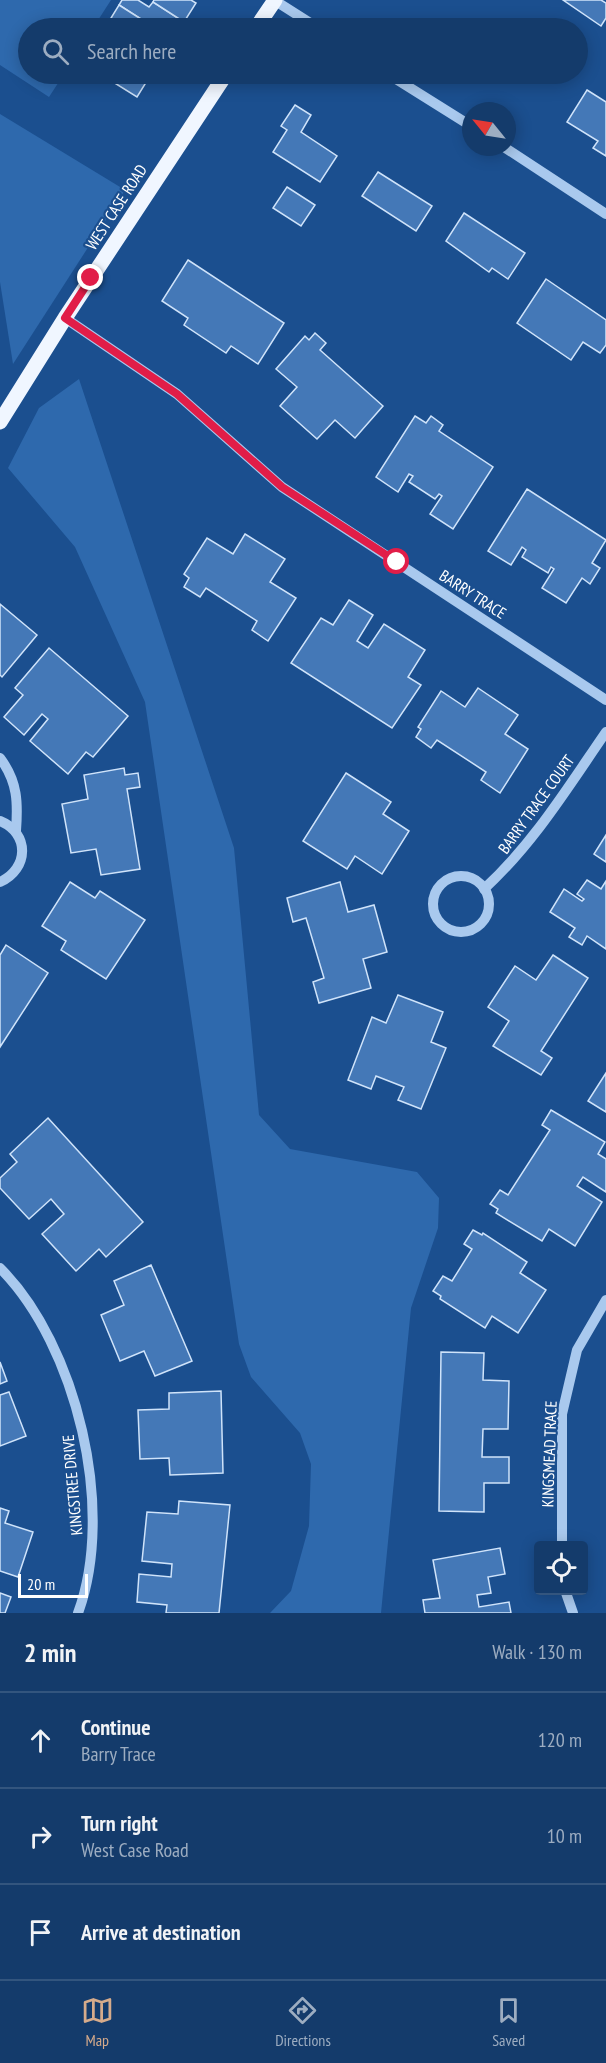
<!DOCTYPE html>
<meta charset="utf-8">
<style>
body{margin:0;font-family:"PT Sans Narrow",sans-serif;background:#214673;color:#f1f3f6}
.controls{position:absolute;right:18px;bottom:18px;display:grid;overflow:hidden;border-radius:6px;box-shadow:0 3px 15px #0003}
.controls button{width:54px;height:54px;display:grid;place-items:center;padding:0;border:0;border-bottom:2px solid #33557e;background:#143b6b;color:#f1f3f6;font:30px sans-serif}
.compass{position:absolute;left:462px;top:102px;width:54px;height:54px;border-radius:50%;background:#143b6b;box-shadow:0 3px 15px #0003;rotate:300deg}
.scale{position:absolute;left:18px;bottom:15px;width:70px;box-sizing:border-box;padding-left:6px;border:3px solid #fff;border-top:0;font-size:16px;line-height:21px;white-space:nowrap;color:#fff;-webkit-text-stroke:4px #1b4f8f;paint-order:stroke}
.stop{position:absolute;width:18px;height:18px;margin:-14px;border:4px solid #e11d48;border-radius:50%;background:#fff}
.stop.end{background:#e11d48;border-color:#fff;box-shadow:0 2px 6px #0008}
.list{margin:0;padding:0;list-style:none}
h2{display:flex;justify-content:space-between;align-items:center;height:78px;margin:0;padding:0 24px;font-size:26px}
h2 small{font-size:20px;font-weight:400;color:#9dadc1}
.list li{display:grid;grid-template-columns:39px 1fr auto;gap:18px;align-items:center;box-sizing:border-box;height:96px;padding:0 24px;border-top:2px solid #33557e}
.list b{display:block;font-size:22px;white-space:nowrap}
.list p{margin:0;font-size:20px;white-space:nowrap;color:#9dadc1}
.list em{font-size:20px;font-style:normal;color:#9dadc1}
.icon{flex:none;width:33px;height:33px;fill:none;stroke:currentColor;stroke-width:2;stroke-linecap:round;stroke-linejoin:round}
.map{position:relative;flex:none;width:606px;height:1613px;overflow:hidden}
.search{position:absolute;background:#143b6b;box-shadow:0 3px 15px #0003;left:18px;right:18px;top:18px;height:66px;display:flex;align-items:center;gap:15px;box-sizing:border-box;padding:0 21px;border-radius:33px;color:#9dadc1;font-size:22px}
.sheet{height:366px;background:#143b6b}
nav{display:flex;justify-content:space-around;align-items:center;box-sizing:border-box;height:84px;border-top:2px solid #33557e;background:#143b6b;font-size:16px;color:#9dadc1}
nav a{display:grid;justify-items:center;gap:3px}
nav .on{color:#d6ab8b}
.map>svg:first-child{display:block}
</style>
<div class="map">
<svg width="606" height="1613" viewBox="0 0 606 1613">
<rect width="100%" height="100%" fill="#1b4f8f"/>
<g fill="#2e69ad">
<path d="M0,0H111L93,28H28V74H64L49,97L0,65Z"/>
<path d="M0,114L125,190L13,364L0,282Z"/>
<path d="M79,379L234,848L259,1115L290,1149L417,1172L439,1198L438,1228L411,1308L381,1613H270L291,1591L309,1526L311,1464L300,1433L251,1377L239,1344L145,702L75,547L8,468L39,408Z"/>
</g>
<g fill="#4478b7" stroke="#cfe3fa" stroke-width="1.5">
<path d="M122,0H138L149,7L153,2L184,22L180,28H155L119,5Z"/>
<path d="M154,0H191L196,3L184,22L153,2Z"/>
<path d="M563,0H601L606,3V18L601,26Z"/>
<path d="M119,5L155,28H128L111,18Z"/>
<path d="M107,74H146L150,76L137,97L105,77Z"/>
<path d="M587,90L606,102V156L593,148L598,141L567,122Z"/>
<path d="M295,105L311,115L301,132L337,156L320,182L273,152L287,130L281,126Z"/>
<path d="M378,172L432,206L416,231L362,196Z"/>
<path d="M287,187L315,205L301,226L273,208Z"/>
<path d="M464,213L525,253L508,279L492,268L489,272L446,241Z"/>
<path d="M188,260L284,323L258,364L231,346L226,353L184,325L188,318L162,301Z"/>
<path d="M546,279L606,320V345L600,353L583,342L571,360L517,323Z"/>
<path d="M315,333L326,343L320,350L383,406L355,438L335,420L317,439L280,406L297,387L276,369L305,336L309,340Z"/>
<path d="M415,416L426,423L431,416L443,425L439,431L493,467L453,529L430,514L442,496L439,494L435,499L409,482L413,476L409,474L398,492L376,477Z"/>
<path d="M527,489L606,540L592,563L600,568L590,584L582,578L566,603L542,588L554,569L551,567L548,573L522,557L526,550L522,547L511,565L488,551Z"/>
<path d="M245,534L285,559L270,582L296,598L268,641L252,630L257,621L206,588L200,597L184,587L189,578L184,574L207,538L233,554Z"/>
<path d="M349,600L373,615L357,641L368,648L384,624L425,650L408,677L421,685L392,728L291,663L321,618L333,625Z"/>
<path d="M0,604L37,635L2,677L0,675Z"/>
<path d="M49,648L128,716L93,757L86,752L68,774L30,741L48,719L42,714L24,735L4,717L23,695L15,688Z"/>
<path d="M478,688L518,715L505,734L528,749L500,793L481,780L486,772L437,740L431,748L416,737L421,729L418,727L441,691L465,707Z"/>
<path d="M124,768L125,775L138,773L140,787L127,789L140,869L101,875L96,849L71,853L62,804L88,799L84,775Z"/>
<path d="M346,773L391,802L383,814L409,831L382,874L355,856L347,869L303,841Z"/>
<path d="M606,835V862L594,854Z"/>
<path d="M587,880L601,889L606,881V949L587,936L582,945L569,937L575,928L550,912L564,889L582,901L584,899L577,894Z"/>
<path d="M70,882L95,898L100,891L145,920L106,979L61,950L66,941L42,926Z"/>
<path d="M340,882L348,912L374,905L387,952L363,959L371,988L319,1003L313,982L324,978L306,918L293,922L287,898Z"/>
<path d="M6,945L48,973L0,1047V955Z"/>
<path d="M553,955L588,978L541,1051L552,1058L541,1075L493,1046L509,1021L488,1007L515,966L536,980Z"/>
<path d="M398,995L443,1012L431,1042L446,1048L421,1109L398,1100L404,1087L376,1076L371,1089L348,1080L372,1017L386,1023Z"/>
<path d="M606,1073V1112L588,1101Z"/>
<path d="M551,1110L605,1142L598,1154L606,1159V1192L583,1177L577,1186L602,1202L575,1246L549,1229L542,1241L496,1213L498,1209L490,1204L500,1190L508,1195L550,1130L542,1125Z"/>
<path d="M48,1118L143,1222L106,1257L99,1249L76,1271L42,1234L64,1214L51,1199L29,1219L0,1188V1178L17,1162L10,1154Z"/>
<path d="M473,1230L482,1235L483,1233L527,1262L520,1273L546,1290L518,1333L492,1316L485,1328L440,1299L441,1296L433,1291L443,1276L452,1281L472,1249L464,1244Z"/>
<path d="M151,1265L192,1361L155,1376L144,1351L120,1361L101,1315L124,1305L114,1281Z"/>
<path d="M441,1352L484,1353L483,1380L509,1381L508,1429H483L482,1457H509V1483H484V1512L439,1511Z"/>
<path d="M0,1362L7,1381L0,1384Z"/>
<path d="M221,1391L223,1473L170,1475L169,1458L140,1459L138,1410L169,1409V1393Z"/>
<path d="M9,1392L26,1436L0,1446V1395Z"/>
<path d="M179,1501L230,1505L219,1613H166L167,1605L137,1602L139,1574L171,1577L172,1564L142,1561L147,1512L178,1514Z"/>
<path d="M0,1508L9,1511L5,1523L33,1532L18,1577L0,1571Z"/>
<path d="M500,1548L505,1574L488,1577L491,1593L477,1595L479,1607L509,1602L511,1613H425L423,1600L440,1598L433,1560Z"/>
<path d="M0,1593L11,1597L5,1613H0Z"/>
</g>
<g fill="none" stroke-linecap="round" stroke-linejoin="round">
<g stroke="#a9c9ee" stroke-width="10">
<path d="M274,0L318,28"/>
<path d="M388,74L471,126"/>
<path d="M504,147L606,214"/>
<path d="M65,318L177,394L282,487L606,700"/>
<path d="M0,758C18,782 18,803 16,831"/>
<path d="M0,821C30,833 29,869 0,882"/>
<circle cx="461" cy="904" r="28"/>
<path d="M484,889C534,843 568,787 606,732"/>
<path d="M0,1268C77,1345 116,1510 78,1613"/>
<path d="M562,1546V1414L577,1350L606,1300"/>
<path d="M565,1590L573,1613"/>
</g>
<g stroke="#f0f6ff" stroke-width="15">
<path d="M256,28L275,0"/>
<path d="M0,422L65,318L226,74"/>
</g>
</g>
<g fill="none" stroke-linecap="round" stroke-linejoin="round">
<path stroke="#e11d48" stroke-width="8" d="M91,278L65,318L177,394L282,487L397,562"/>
</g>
<g text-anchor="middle" stroke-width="4.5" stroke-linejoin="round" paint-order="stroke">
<g font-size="16" fill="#fff" stroke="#1b4f8f">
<text transform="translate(116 207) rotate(-57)" y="6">WEST CASE ROAD</text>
<text transform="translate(473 594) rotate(33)" y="6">BARRY TRACE</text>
<text transform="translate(536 804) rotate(-54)" y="6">BARRY TRACE COURT</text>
<text transform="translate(549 1454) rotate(-88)" y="6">KINGSMEAD TRACE</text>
<text transform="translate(72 1485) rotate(-95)" y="6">KINGSTREE DRIVE</text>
</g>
</g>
</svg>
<div class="controls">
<button><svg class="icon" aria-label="locate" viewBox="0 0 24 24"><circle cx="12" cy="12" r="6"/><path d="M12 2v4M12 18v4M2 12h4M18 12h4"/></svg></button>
</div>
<svg class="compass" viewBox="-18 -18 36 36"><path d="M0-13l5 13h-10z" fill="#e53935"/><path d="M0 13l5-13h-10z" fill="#9dadc1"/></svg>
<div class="scale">20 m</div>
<div class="stop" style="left:397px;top:562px"></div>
<div class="stop end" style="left:91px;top:278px"></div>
<div class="search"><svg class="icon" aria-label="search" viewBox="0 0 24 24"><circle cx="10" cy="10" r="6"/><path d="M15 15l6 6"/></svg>Search here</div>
</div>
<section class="sheet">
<h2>2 min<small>Walk · 130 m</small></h2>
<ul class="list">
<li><svg class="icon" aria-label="ahead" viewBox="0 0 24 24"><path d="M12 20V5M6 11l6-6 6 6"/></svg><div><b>Continue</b><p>Barry Trace</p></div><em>120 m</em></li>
<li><svg class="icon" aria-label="right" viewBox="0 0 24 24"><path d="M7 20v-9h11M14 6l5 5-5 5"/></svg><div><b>Turn right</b><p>West Case Road</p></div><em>10 m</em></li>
<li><svg class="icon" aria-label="arrive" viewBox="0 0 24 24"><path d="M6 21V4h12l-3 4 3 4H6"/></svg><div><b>Arrive at destination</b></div></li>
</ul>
</section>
<nav>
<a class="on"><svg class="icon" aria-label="map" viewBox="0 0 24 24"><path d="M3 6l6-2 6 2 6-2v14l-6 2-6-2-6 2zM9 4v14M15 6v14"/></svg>Map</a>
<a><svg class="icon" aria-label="directions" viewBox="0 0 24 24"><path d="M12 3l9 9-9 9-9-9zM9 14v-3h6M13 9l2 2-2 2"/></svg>Directions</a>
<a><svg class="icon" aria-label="saved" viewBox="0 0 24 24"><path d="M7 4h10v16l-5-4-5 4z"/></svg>Saved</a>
</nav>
